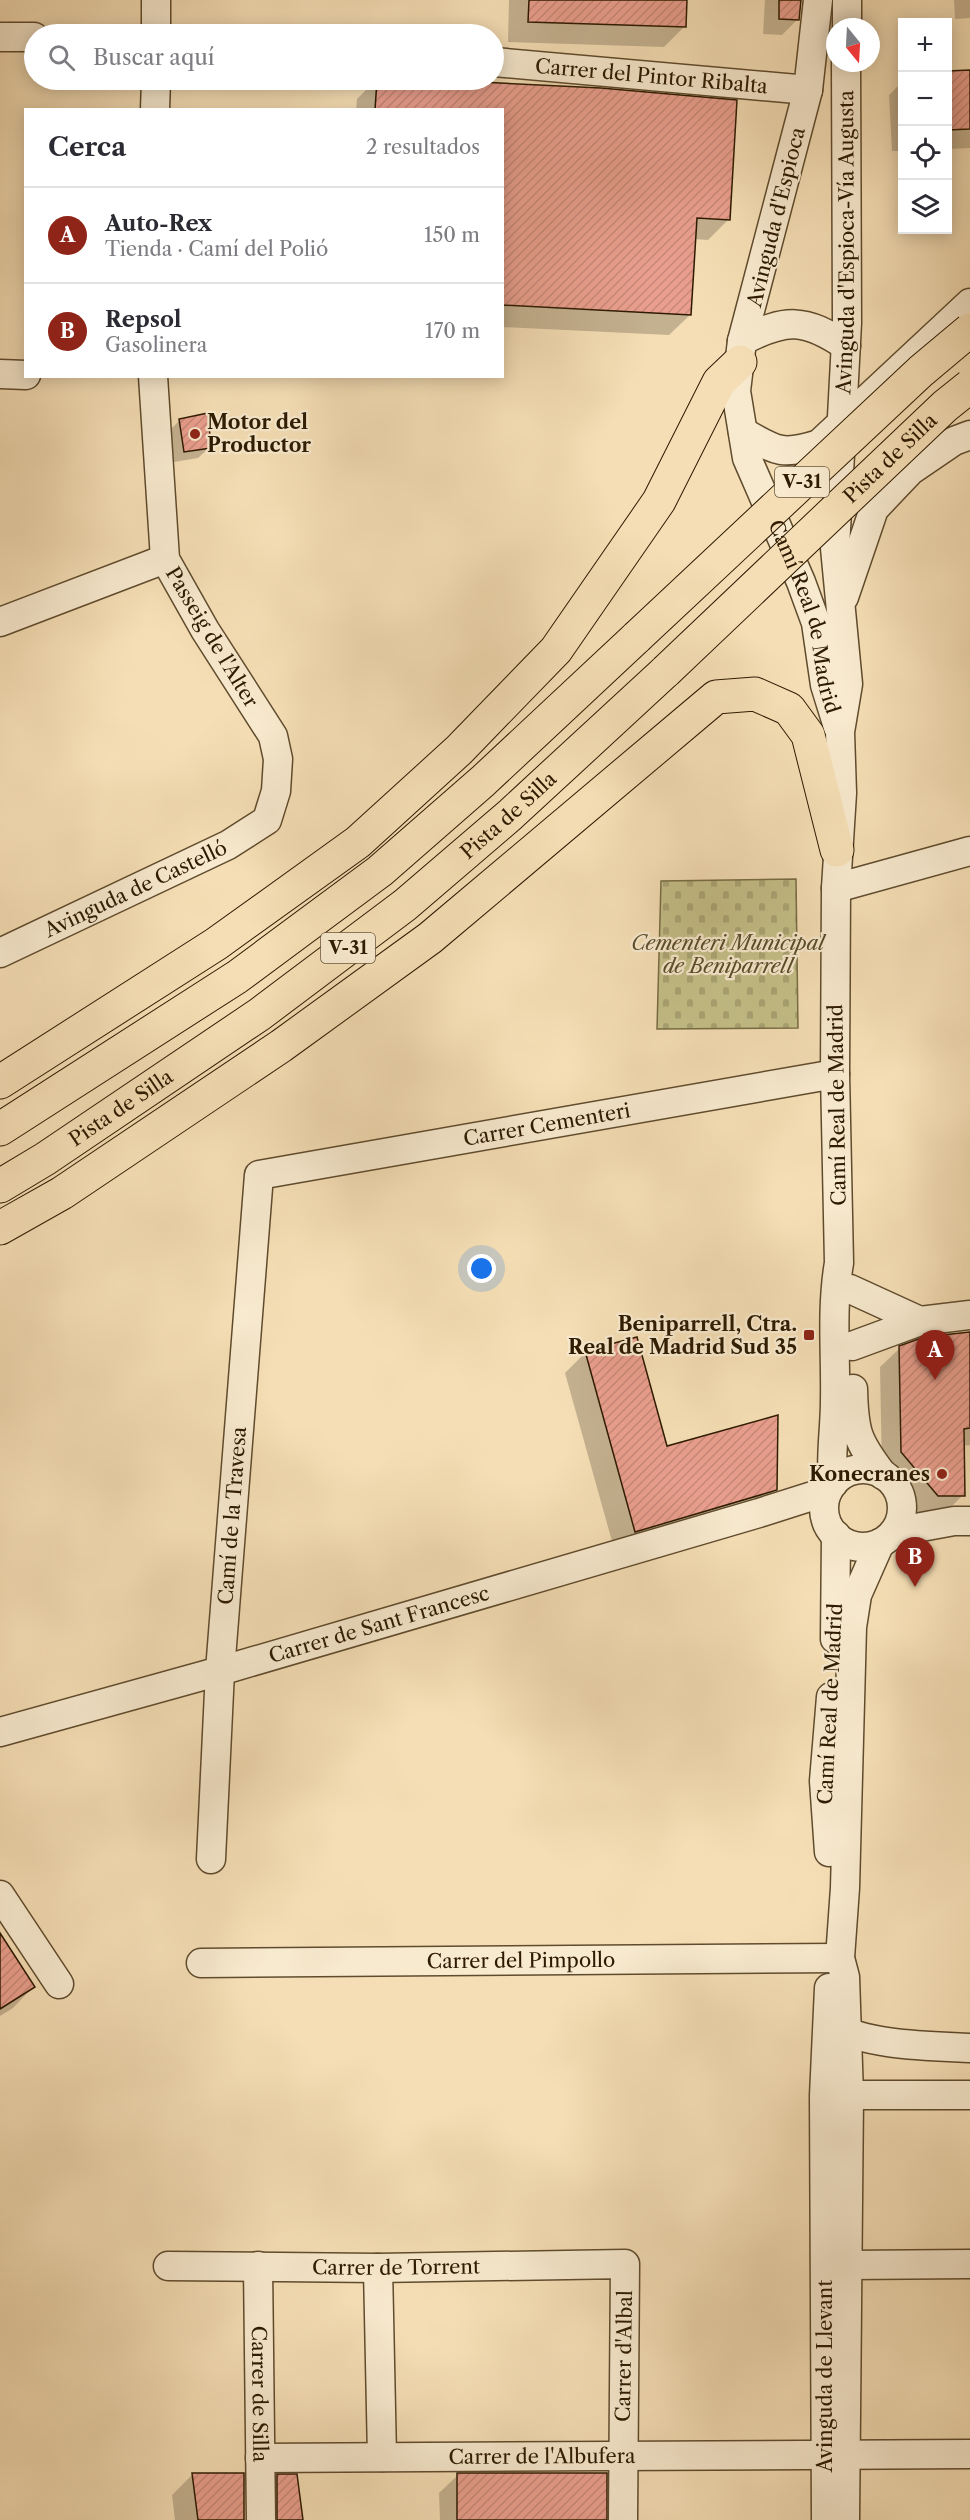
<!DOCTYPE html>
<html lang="es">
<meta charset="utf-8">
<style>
body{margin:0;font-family:"Libre Caslon Text",serif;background:#f7f7f7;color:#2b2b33}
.controls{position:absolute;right:18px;top:18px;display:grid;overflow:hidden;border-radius:0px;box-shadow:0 3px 15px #0003}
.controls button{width:54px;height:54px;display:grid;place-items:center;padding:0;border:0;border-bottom:2px solid #e1e1e2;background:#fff;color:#2b2b33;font:30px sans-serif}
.compass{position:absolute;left:826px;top:18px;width:54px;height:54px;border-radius:50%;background:#fff;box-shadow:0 3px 15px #0003;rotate:162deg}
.you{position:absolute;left:482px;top:1269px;width:21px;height:21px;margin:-15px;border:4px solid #fff;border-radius:50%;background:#1a73e8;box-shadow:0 0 0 9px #1a73e833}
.badge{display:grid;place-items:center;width:39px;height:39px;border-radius:50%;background:#8f2418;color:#fff;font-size:20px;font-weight:700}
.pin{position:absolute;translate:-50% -50px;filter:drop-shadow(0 2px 3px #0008)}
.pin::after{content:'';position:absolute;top:32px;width:21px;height:18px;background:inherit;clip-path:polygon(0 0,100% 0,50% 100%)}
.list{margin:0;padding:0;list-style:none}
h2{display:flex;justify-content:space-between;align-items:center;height:78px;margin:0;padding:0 24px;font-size:26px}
h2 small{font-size:20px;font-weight:400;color:#7c7c81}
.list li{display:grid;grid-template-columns:39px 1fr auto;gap:18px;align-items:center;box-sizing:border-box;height:96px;padding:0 24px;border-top:2px solid #e1e1e2}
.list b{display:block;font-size:22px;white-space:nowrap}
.list p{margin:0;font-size:20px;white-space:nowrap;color:#7c7c81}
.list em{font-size:20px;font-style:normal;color:#7c7c81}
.icon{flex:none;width:33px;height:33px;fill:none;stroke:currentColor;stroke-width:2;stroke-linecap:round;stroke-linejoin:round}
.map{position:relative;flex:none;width:970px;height:2520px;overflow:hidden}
.search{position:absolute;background:#fff;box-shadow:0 3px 15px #0003;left:24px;top:24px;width:480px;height:66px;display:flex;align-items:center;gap:15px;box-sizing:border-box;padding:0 21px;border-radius:33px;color:#7c7c81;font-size:22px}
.panel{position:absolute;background:#fff;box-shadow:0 3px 15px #0003;left:24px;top:108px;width:480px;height:270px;border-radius:0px}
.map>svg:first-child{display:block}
</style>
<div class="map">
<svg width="970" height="2520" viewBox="0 0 970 2520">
<defs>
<pattern id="cemetery-stones" width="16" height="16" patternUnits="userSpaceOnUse" patternTransform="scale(1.5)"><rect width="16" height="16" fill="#c4bf88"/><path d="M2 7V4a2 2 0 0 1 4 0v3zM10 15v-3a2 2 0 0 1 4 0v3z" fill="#a9a474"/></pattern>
<pattern id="building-hatch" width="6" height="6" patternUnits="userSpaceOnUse" patternTransform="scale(1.5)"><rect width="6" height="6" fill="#ea9f8e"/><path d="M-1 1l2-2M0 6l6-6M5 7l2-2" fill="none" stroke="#c98879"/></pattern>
</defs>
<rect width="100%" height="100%" fill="#f5deb5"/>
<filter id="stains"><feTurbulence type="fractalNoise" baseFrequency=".00333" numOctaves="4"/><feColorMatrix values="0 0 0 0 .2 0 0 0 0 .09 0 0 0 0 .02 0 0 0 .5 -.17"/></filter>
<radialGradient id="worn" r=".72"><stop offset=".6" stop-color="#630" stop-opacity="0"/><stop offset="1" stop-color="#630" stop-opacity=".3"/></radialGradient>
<path fill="url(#cemetery-stones)" stroke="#786c44" stroke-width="1.5" d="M796,879L798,1028L657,1029L661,881Z"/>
<g fill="#0003">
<path d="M509,0H685V26L664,47L508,42Z"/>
<path d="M765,0H800L798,19L782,35L763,34Z"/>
<path d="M954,0H970V18L955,19Z"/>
<path d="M970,72V148L948,149V73Z"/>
<path d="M376,80L601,90L729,219L708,240L694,239L690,315L669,335L502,327V110H356L357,99Z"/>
<path d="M902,82V151H892L889,95Z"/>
<path d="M180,420L209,448L198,458L174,462L169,431Z"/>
<path d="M970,1333V1445L963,1446V1495L943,1515H918L882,1472L880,1367L900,1348Z"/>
<path d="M586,1352L666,1448L776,1489L755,1510L615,1552L565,1373Z"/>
<path d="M0,1936L33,1987L13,2008L0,2016Z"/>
<path d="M193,2474L243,2520H175L172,2495Z"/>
<path d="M458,2475L605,2520H440L439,2493Z"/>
<path d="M278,2476L302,2520H259V2494Z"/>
</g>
<g fill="url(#building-hatch)" stroke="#2d1a00" stroke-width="1.5">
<path d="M529,0H687L686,27L528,22Z"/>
<path d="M779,0H801L799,20L779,19Z"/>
<path d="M970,70V129L948,130V71Z"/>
<path d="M377,80H440L601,88L737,100L730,220L697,218L691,315L502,305V110H375Z"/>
<path d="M208,413L211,448L184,452L179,419Z"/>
<path d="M970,1332V1428L964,1429L965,1496H938L901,1452L899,1346L924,1337Z"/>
<path d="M637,1337L667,1446L778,1415L777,1490L635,1532L585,1351Z"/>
<path d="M0,1933L35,1987L0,2009Z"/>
<path d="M192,2473H244V2520H198Z"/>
<rect x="457" y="2473" width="150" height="47"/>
<path d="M277,2474H297L303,2520H277Z"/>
</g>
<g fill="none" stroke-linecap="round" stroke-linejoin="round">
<g stroke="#5f4b2d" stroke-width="31">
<g id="minor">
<path d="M156,0V34"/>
<path id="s1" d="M818,0L808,90L742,341L736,391L747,458L801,582L816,623L825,685L838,727"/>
<path d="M847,27V0"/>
<path d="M0,37H34"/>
<path id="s2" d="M494,62L808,90"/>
<path d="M155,110L156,80"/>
<path d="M742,341C786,318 805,318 846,346"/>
<path d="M0,374L26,375"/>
<path d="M743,432C776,451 782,456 819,444L970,303"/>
<path d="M844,597L874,509L910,471L954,441L970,435"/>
<path d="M0,622L165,559"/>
<path d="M836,888L970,851"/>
<path id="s3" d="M0,953L228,845L267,820L276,791L278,759L273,736L205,630L165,559L153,376"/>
<path d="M850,1289L920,1321L852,1346"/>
<path d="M920,1321L970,1315"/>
<path d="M853,1389C854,1432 857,1441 883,1475"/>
<circle cx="863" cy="1508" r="39"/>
<path id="s4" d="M833,1484C830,1457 835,1429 835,1401C836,1355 831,1309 839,1263L835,1074L836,888L842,793L840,732L848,684L835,548L847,323L846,63"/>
<path d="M894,1532L954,1521H970"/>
<path d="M835,1639L836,1535"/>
<path id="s5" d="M0,1732L220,1671L759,1513L828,1491"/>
<path d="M829,1852L824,1781L831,1697"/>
<path id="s6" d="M211,1859L220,1671L259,1175L835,1074"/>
<path d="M0,1895L59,1984"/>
<path id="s7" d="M201,1963L840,1958"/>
<path d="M835,2022V2025C864,2046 934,2046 970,2048"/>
<path d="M836,2106L849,2095H970"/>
<path d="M836,2255L839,2262L848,2265L970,2264"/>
<path id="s8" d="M168,2266L378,2268L625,2264L623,2520"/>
<path id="s9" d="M258,2266L261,2520"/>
<path d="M378,2268L382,2457"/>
<path id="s10" d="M260,2458L970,2454"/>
<path d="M826,2520L824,2096L829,1988"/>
<path d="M845,2520L849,2095L845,1977L840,1958L845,1888L852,1627L857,1595L880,1543"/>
</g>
</g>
<g stroke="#2d1a00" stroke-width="35">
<g id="highway">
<path d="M0,1082L216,944L358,842L459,750L556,650L659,501L719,382L740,362"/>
<path d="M0,1129L237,977L380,871L483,781L637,637"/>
<path id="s11" d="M0,1186L45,1159L260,1014L405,905L510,815L666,671"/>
<path d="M0,1228L62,1193L281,1046L430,938L716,697L755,694L789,709L808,735L837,850"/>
</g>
</g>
<use href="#minor" stroke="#f8eacf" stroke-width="28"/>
<use href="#highway" stroke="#f5deb5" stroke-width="33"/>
<g stroke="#2d1a00" stroke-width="35" stroke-linecap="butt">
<g id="highway-bridge">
<path d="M637,637L921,371L970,330"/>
<path id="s12" d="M666,671L945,406L970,386"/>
</g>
</g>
<use href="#highway-bridge" stroke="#f5deb5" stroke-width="33"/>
</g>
<g fill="#8f2418" stroke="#f8eacf" stroke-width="2">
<circle cx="195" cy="434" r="6"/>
<rect x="803" y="1329" width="12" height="12" rx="3"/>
<circle cx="942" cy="1474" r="6"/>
</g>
<g text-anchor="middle" stroke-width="4.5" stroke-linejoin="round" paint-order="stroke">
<g fill="#f8eacf" stroke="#6a583e" stroke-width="1.5">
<rect x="775" y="467" width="54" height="30" rx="4.5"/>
<rect x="321" y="933" width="54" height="30" rx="4.5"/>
</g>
<g font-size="18" font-weight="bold" fill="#2d1a00">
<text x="802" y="488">V-31</text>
<text x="348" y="954">V-31</text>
</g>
<g font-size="20" fill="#2d1a00" stroke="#f8eacf">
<text dy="7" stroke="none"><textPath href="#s2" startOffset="158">Carrer del Pintor Ribalta</textPath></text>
<text transform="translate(776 217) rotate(-76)" y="7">Avinguda d'Espioca</text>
<text dy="7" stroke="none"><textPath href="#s4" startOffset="1244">Avinguda d'Espioca-Vía Augusta</textPath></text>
<text dy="7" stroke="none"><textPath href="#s12" startOffset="309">Pista de Silla</textPath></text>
<text dy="7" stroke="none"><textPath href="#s1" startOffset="638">Camí Real de Madrid</textPath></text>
<text transform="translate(212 637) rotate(59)" y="7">Passeig de l'Alter</text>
<text dy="7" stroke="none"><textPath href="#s11" startOffset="630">Pista de Silla</textPath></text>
<text dy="7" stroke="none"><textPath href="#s3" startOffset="150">Avinguda de Castelló</textPath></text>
<text transform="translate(837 1105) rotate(-91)" y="7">Camí Real de Madrid</text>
<text dy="7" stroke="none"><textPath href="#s11" startOffset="144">Pista de Silla</textPath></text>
<text dy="7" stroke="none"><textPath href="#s6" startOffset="978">Carrer Cementeri</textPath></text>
<text dy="7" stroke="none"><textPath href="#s6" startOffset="344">Camí de la Travesa</textPath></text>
<text dy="7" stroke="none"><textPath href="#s5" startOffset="394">Carrer de Sant Francesc</textPath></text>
<text transform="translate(830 1704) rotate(-87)" y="7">Camí Real de Madrid</text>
<text dy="7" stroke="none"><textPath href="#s7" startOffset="320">Carrer del Pimpollo</textPath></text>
<text dy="7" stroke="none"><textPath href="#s8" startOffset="228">Carrer de Torrent</textPath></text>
<text transform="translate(624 2356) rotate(-89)" y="7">Carrer d'Albal</text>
<text transform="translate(825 2376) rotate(-90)" y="7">Avinguda de Llevant</text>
<text dy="7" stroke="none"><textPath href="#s9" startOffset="128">Carrer de Silla</textPath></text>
<text dy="7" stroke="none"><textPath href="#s10" startOffset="282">Carrer de l'Albufera</textPath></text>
</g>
<g font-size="20" font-weight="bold" fill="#2d1a00" stroke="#f8eacf" text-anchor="end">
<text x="207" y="429" text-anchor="start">Motor del<tspan x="207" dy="23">Productor</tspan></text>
<text x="797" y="1331">Beniparrell, Ctra.<tspan x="797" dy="23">Real de Madrid Sud 35</tspan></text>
<text x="930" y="1481">Konecranes</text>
</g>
<g font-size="20" font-style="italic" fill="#5a4c29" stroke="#f8eacf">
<text x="728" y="950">Cementeri Municipal<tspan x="728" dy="23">de Beniparrell</tspan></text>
</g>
</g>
<rect width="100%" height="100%" filter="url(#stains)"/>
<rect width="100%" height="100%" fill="url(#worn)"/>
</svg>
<div class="controls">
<button>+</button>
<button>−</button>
<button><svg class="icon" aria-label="locate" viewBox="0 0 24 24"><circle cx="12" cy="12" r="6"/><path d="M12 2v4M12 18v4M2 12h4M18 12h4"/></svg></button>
<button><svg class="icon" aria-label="layers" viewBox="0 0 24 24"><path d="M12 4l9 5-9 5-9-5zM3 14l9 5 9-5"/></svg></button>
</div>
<svg class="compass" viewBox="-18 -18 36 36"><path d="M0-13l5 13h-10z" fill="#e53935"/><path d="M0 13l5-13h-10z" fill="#7c7c81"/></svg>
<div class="you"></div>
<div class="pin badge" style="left:935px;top:1380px">A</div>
<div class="pin badge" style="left:915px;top:1587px">B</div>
<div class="search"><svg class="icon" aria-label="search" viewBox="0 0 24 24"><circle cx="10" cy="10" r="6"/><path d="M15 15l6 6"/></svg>Buscar aquí</div>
<section class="panel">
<h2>Cerca<small>2 resultados</small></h2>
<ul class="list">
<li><span class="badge">A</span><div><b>Auto-Rex</b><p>Tienda · Camí del Polió</p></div><em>150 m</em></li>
<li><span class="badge">B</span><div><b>Repsol</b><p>Gasolinera</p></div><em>170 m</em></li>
</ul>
</section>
</div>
